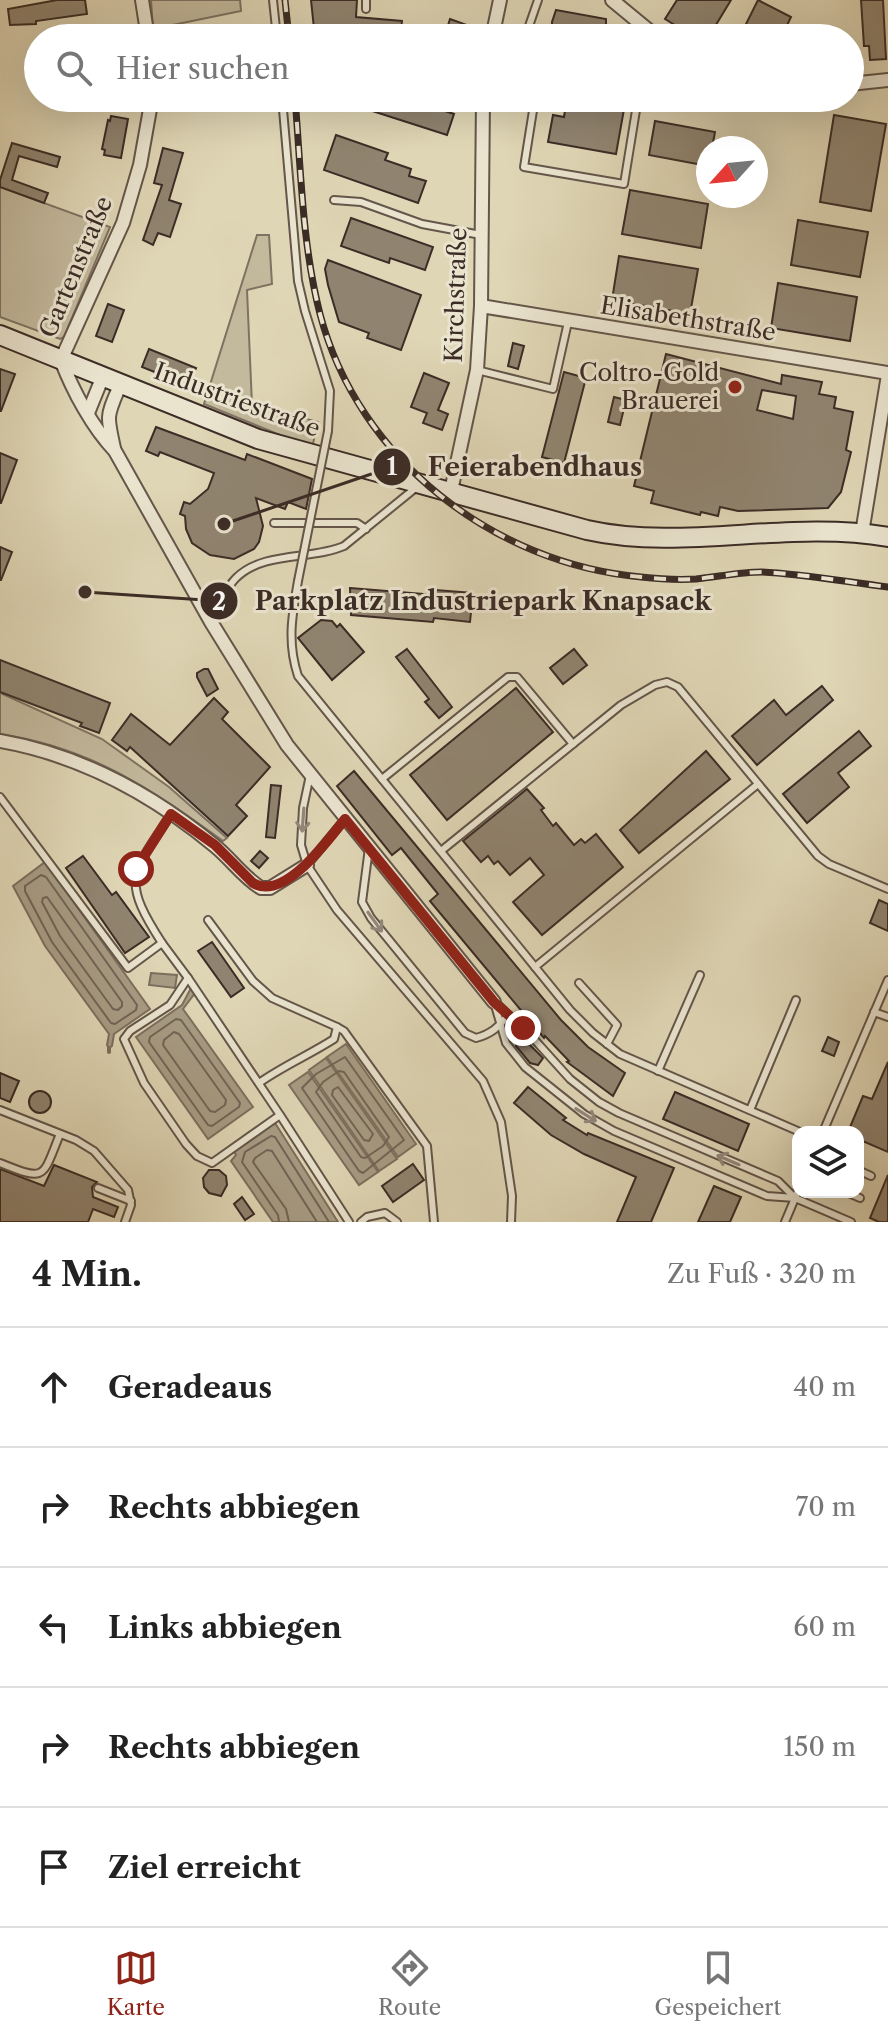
<!DOCTYPE html>
<html lang="de">
<meta charset="utf-8">
<style>
body{margin:0;font-family:"Libre Caslon Text",serif;background:#f2f2f2;color:#222}
.controls{position:absolute;right:24px;bottom:24px;display:grid;overflow:hidden;border-radius:16px;box-shadow:0 8px 32px #0002}
.controls button{width:72px;height:72px;display:grid;place-items:center;padding:0;border:0;border-bottom:2px solid #e0e0e0;background:#fff;color:#222;font:40px sans-serif}
.compass{position:absolute;left:696px;top:136px;width:72px;height:72px;border-radius:50%;background:#fff;box-shadow:0 8px 32px #0002;rotate:243deg}
.stop{position:absolute;width:24px;height:24px;margin:-18px;border:6px solid #8f2418;border-radius:50%;background:#fff}
.stop.end{background:#8f2418;border-color:#fff;box-shadow:0 2px 8px #0008}
.list{margin:0;padding:0;list-style:none}
h2{display:flex;justify-content:space-between;align-items:center;height:104px;margin:0;padding:0 32px;font-size:34px}
h2 small{font-size:26px;font-weight:400;color:#767676}
.list li{display:grid;grid-template-columns:52px 1fr auto;gap:24px;align-items:center;box-sizing:border-box;height:120px;padding:0 32px;border-top:2px solid #e0e0e0}
.list b{display:block;font-size:30px;white-space:nowrap}
.list em{font-size:26px;font-style:normal;color:#767676}
.icon{flex:none;width:44px;height:44px;fill:none;stroke:currentColor;stroke-width:2;stroke-linecap:round;stroke-linejoin:round}
.map{position:relative;flex:none;width:888px;height:1222px;overflow:hidden}
.search{position:absolute;background:#fff;box-shadow:0 8px 32px #0002;left:24px;right:24px;top:24px;height:88px;display:flex;align-items:center;gap:20px;box-sizing:border-box;padding:0 28px;border-radius:44px;color:#767676;font-size:30px}
.sheet{height:704px;background:#fff}
nav{display:flex;justify-content:space-around;align-items:center;box-sizing:border-box;height:112px;border-top:2px solid #e0e0e0;background:#fff;font-size:22px;color:#767676}
nav a{display:grid;justify-items:center;gap:4px}
nav .on{color:#8f2418}
.map>svg:first-child{display:block}
</style>
<div class="map">
<svg width="888" height="1222" viewBox="0 0 888 1222">
<rect width="100%" height="100%" fill="#dfd6b5"/>
<filter id="stains"><feTurbulence type="fractalNoise" baseFrequency=".0025" numOctaves="4"/><feColorMatrix values="0 0 0 0 .2 0 0 0 0 .09 0 0 0 0 .02 0 0 0 .5 -.17"/></filter>
<radialGradient id="worn" r=".72"><stop offset=".6" stop-color="#630" stop-opacity="0"/><stop offset="1" stop-color="#630" stop-opacity=".3"/></radialGradient>
<g fill="#c3b99d" stroke="#7f7262" stroke-width="2">
<path d="M151,0H240L241,11L153,29Z"/>
<path d="M0,187L110,227L64,337L60,339L0,317Z"/>
<path d="M257,235H269L272,284L247,290L252,405L318,422L312,448L204,404Z"/>
<path d="M0,693L102,739L169,787L227,838L223,841C149,788 92,748 0,734Z"/>
</g>
<g fill="#a79c84" stroke="#7c6f5e" stroke-width="2">
<path d="M45,862L150,1009L114,1034L112,1046L109,1048L107,1045L109,1034L45,946L13,886Z"/>
<path d="M151,973L177,975L175,988L149,985Z"/>
<path d="M191,988L195,993L183,1009L253,1107L208,1139L136,1037L182,1005Z"/>
<path d="M346,1044L416,1144L398,1157L327,1057Z"/>
<path d="M326,1058L397,1159L379,1171L309,1070Z"/>
<path d="M308,1072L378,1172L359,1185L289,1085Z"/>
<path d="M275,1123L338,1222H273L231,1161L236,1155L233,1150Z"/>
</g>
<g fill="none" stroke-linecap="round" stroke-linejoin="round">
<g stroke="#716455" stroke-width="2">
<path d="M41,875L46,877L137,1005L136,1010L115,1024L111,1023L52,942L25,891V886Z"/>
<path d="M47,897L122,1002V1006L118,1010L113,1009L60,936L42,902L43,898Z"/>
<path d="M176,1019L181,1020L240,1103L239,1107L212,1126L208,1125L149,1042L150,1037Z"/>
<path d="M174,1032L179,1034L226,1100L225,1105L215,1112L210,1111L163,1045L164,1040Z"/>
<path d="M345,1057L404,1140L363,1173L359,1171L302,1088L316,1074Z"/>
<path d="M339,1071L344,1072L389,1137L383,1146L365,1158L361,1157L316,1092L323,1082Z"/>
<path d="M338,1087L373,1134L369,1141L364,1140L332,1095L333,1090Z"/>
<path d="M279,1222L278,1215L242,1162L245,1152L271,1136L275,1137L329,1222"/>
<path d="M289,1222L286,1209L253,1162L255,1158L267,1150L272,1151L317,1222"/>
</g>
<path stroke="#7c6f5e" stroke-width="4" d="M109,1052V1048"/>
</g>
<g fill="#908470" stroke="#3b2c26" stroke-width="2" fill-rule="evenodd">
<path d="M57,0H85L87,14L36,21V24L10,25L8,9Z"/>
<path d="M311,0H357L356,17L402,21L400,38H315Z"/>
<path d="M677,0H731L708,38H696L665,19Z"/>
<path d="M758,0L791,17L781,38H739Z"/>
<path d="M861,0H883L886,59L870,60L869,46H864Z"/>
<path d="M556,10L606,19V32L603,38L552,35V22Z"/>
<path d="M450,19L467,25L463,38H444Z"/>
<path d="M364,98H406L454,114L447,135L363,108Z"/>
<path d="M567,98H626L616,154L548,142L553,115L564,117Z"/>
<path d="M834,115L886,124L871,211L820,202Z"/>
<path d="M111,116L128,119L121,158L104,155L105,150L102,149L108,120L110,121Z"/>
<path d="M655,121L715,132L712,148H708V166L649,155Z"/>
<path d="M336,135L388,153L385,160L411,169L409,176L426,181L418,203L324,170Z"/>
<path d="M12,143L60,157L57,167L19,156L12,180L48,193L44,203L0,187V180Z"/>
<path d="M163,148L183,153L169,200L181,204L170,237L158,233L153,245L143,240L162,185L154,183Z"/>
<path d="M630,190L708,204L701,248L622,234Z"/>
<path d="M351,218L433,247L425,270L390,258L389,263L341,246Z"/>
<path d="M798,220L868,232L860,277L791,265Z"/>
<path d="M619,256L698,269L690,314L612,300Z"/>
<path d="M328,260L421,295L401,350L367,338L369,333L339,322L328,285L325,269Z"/>
<path d="M778,283L857,297L850,341L771,328Z"/>
<path d="M108,304L124,310L112,342L96,336Z"/>
<path d="M513,343L524,346L518,369L508,366Z"/>
<path d="M149,349L196,368L189,386L142,367Z"/>
<path d="M666,354L781,384L782,375L822,382L819,394L836,397L834,408L853,412L846,450L851,452L841,492L828,508L738,511L720,507L718,516L701,512L700,515L651,503L654,491L634,486ZM762,390L796,396L793,419L757,410Z"/>
<path d="M0,369L15,374L1,411H0Z"/>
<path d="M564,372L586,378L564,463L542,457Z"/>
<path d="M424,373L449,383L438,410L448,414L442,430L423,423L427,413L411,407Z"/>
<path d="M614,397L626,400L620,425L608,422Z"/>
<path d="M156,427L245,460L247,454L312,479L306,509L288,502L285,509L256,498L263,526L259,542L254,549L234,559L210,555L192,543L186,529L185,516L180,514L184,502L190,504L208,489L214,473L160,452L158,456L146,451Z"/>
<path d="M0,453L17,460L1,503H0Z"/>
<path d="M0,547L12,552L1,580H0Z"/>
<path d="M350,588L436,595V590L473,593L470,622L434,618L433,622L351,615Z"/>
<path d="M321,620L332,621L337,627L340,624L364,652L332,680L298,638Z"/>
<path d="M407,649L452,707L439,718L425,702L429,699L396,657Z"/>
<path d="M574,649L587,665L563,684L550,668Z"/>
<path d="M0,660L110,703L99,733L80,726L82,723L0,692Z"/>
<path d="M204,669H208L218,689L207,696L197,677V673Z"/>
<path d="M822,686L833,700L757,765L732,736L774,700L786,715Z"/>
<path d="M516,688L553,732L447,820L410,775Z"/>
<path d="M214,698L228,712L222,719L270,767L236,805L247,816L228,836L130,747L127,751L112,740L131,714L170,745Z"/>
<path d="M859,731L871,746L838,773L849,787L807,823L783,794Z"/>
<path d="M706,751L730,779L639,853L620,830Z"/>
<path d="M354,771L561,1020L588,1047L625,1073L613,1096L567,1062L569,1061L545,1036L544,1038L430,901L438,894L401,848L392,855L337,786Z"/>
<path d="M271,785L281,786L275,838L266,837Z"/>
<path d="M527,789L544,808L541,810L553,826L556,823L574,845L581,839L585,843L596,834L623,867L542,935L513,902L544,875L530,858L510,875L498,861L494,864L488,856L481,862L463,841Z"/>
<path d="M260,851L268,858L259,868L251,861Z"/>
<path d="M83,856L112,895L116,892L149,937L125,953L66,868Z"/>
<path d="M879,900L888,904V931L870,923Z"/>
<path d="M212,942L244,988L231,997L198,951Z"/>
<path d="M522,1037L543,1058L538,1065L530,1063L516,1046L517,1040Z"/>
<path d="M828,1037L839,1042L834,1056L822,1051Z"/>
<path d="M888,1062V1152L858,1139V1132H848L863,1096L872,1099Z"/>
<path d="M0,1073L19,1081L10,1102L0,1098Z"/>
<path d="M528,1087L566,1118L563,1120L587,1135L588,1133L674,1168L651,1222H617L636,1177L584,1154L551,1135L514,1103Z"/>
<circle cx="40" cy="1102" r="11"/>
<path d="M675,1092L749,1124L738,1151L663,1119Z"/>
<path d="M413,1164L424,1180L393,1202L382,1186Z"/>
<path d="M54,1165L97,1182L92,1187L93,1197L118,1207L114,1217L93,1209L88,1222H0V1169L44,1186Z"/>
<path d="M209,1170H219L226,1176L227,1185L221,1196L209,1193L204,1187L203,1178Z"/>
<path d="M888,1175V1222H879L870,1218Z"/>
<path d="M714,1186L741,1197L730,1222H698Z"/>
<path d="M242,1197L254,1214L245,1220L234,1204Z"/>
</g>
<g fill="none" stroke-linecap="round" stroke-linejoin="round">
<g stroke="#64564a" stroke-width="10">
<g id="lane">
<path d="M273,0L277,38"/>
<path d="M366,0V9"/>
<path d="M529,26L538,0"/>
<path d="M282,98L298,281L305,311L330,391L328,431"/>
<path d="M535,98L524,167L624,184L638,98"/>
<path d="M334,200L361,202L422,224L481,235"/>
<path d="M477,370L553,389L568,322"/>
<path d="M274,523H357L366,529"/>
<path d="M298,581C292,615 287,643 298,676L570,1010L593,1033L620,1054L800,1132"/>
<path d="M211,622C218,608 225,589 236,578C263,551 312,560 344,546L418,486"/>
<path d="M310,775L303,808L301,845L307,865L337,910L483,1081L501,1122L512,1196L511,1222"/>
<path d="M382,779L508,677H517L573,744"/>
<path d="M0,797L128,968L162,943L188,978"/>
<path d="M369,848L362,902L371,918L465,1033L476,1038C491,1034 499,1027 508,1015"/>
<path d="M441,851L621,705L655,685L667,682L678,687L818,856L829,864L888,889"/>
<path d="M307,865L345,819"/>
<path d="M208,920L253,981L272,998L337,1027L334,1039C309,1055 283,1066 259,1083"/>
<path d="M162,943C120,878 132,874 171,814"/>
<path d="M535,967L758,784"/>
<path d="M579,983L617,1025L607,1044"/>
<path d="M494,1002L506,1043L525,1067L584,1114L614,1131L767,1196L795,1198L851,1222"/>
<path d="M495,1002L533,1038L570,1079L599,1102L619,1113L778,1181L795,1198"/>
<path d="M874,1012L888,1017"/>
<path d="M337,1027L344,1031L427,1146L434,1222"/>
<path d="M658,1071L700,975"/>
<path d="M0,1110L76,1140L94,1151L128,1190L131,1205L125,1222"/>
<path d="M750,1110L796,1000"/>
<path d="M280,1115L188,978L170,1005L130,1031L124,1039L144,1083L186,1144L197,1156L212,1163L280,1115L349,1222"/>
<path d="M823,1132L888,980"/>
<path d="M0,1163C47,1182 42,1178 60,1134"/>
<path d="M858,1170L871,1176"/>
<path d="M98,1188L131,1201"/>
<path d="M846,1192L860,1198"/>
<path d="M361,1222L367,1217L385,1213L397,1222"/>
<path d="M785,1222L798,1191"/>
</g>
</g>
<g stroke="#64564a" stroke-width="16">
<g id="street">
<path d="M142,0L148,38"/>
<path d="M612,0L658,38"/>
<path d="M492,38L500,0"/>
<path d="M850,84L888,80"/>
<path d="M152,98L140,165L123,223L61,360C73,391 92,427 115,451L211,622L287,745L494,1002"/>
<path d="M481,306L888,373"/>
<path d="M88,413L103,376"/>
<path d="M114,448C106,413 107,416 121,383"/>
<path d="M451,491L477,370L481,306L483,98"/>
<path d="M862,533L888,375"/>
<path d="M0,741C80,755 153,795 215,846C231,859 243,877 261,888H270L307,865"/>
</g>
</g>
<g stroke="#3b2c26" stroke-width="22">
<path id="secondary" d="M0,335L258,439L587,530C685,552 789,519 888,537"/>
</g>
<use href="#lane" stroke="#eae4cf" stroke-width="6"/>
<use href="#street" stroke="#eae4cf" stroke-width="12"/>
<use href="#secondary" stroke="#eae4cf" stroke-width="18"/>
<g stroke="#3b2c26" stroke-width="7">
<g id="rail">
<path d="M285,0L289,38"/>
<path d="M295,98C301,170 302,244 320,314C358,459 494,564 641,577C659,579 678,580 696,579C717,577 740,572 762,572C804,574 846,582 888,587"/>
</g>
</g>
<use href="#rail" stroke="#eae4cf" stroke-width="4" stroke-dasharray="12" stroke-linecap="butt"/>
<g stroke="#64564a" stroke-width="10" stroke-linecap="butt">
<path id="lane-bridge" d="M298,581L328,431"/>
</g>
<use href="#lane-bridge" stroke="#eae4cf" stroke-width="6"/>
</g>
<defs><path id="oneway-shaft" d="M-6 0H5M1.5-3L5.5 0L1.5 3" fill="none" stroke-width="1.6" stroke-linecap="round" stroke-linejoin="round" transform="scale(2)"/></defs>
<g stroke="#92887a">
<use href="#oneway-shaft" transform="translate(303 820) rotate(94)"/>
<use href="#oneway-shaft" transform="translate(375 922) rotate(54)"/>
<use href="#oneway-shaft" transform="translate(586 1115) rotate(32)"/>
<use href="#oneway-shaft" transform="translate(728 1160) rotate(-157)"/>
</g>
<g fill="none" stroke-linecap="round" stroke-linejoin="round">
<path stroke="#8f2418" stroke-width="10" d="M136,869L171,814L215,845L253,883C284,902 328,840 345,819L494,1002L523,1028"/>
</g>
<circle fill="#8f2418" stroke="#eae4cf" stroke-width="3" cx="735" cy="387" r="8"/>
<g text-anchor="middle" stroke-width="6" stroke-linejoin="round" paint-order="stroke">
<g font-size="24" fill="#3b2c26" stroke="#eae4cf">
<text transform="translate(76 267) rotate(-67)" y="8">Gartenstraße</text>
<text transform="translate(456 295) rotate(-88)" y="8">Kirchstraße</text>
<text transform="translate(688 319) rotate(9)" y="8">Elisabethstraße</text>
<text transform="translate(237 400) rotate(20)" y="8">Industriestraße</text>
</g>
<g font-size="24" fill="#3b2c26" stroke="#eae4cf" text-anchor="end">
<text x="719" y="381">Coltro-Gold<tspan x="719" dy="28">Brauerei</tspan></text>
</g>
</g>
<path fill="none" stroke="#3b2c26" stroke-width="3" d="M224 524L392 467M85 592L219 601"/>
<g fill="#3b2c26" stroke="#eae4cf" stroke-width="3">
<circle cx="224" cy="524" r="8"/>
<circle cx="85" cy="592" r="8"/>
<circle cx="392" cy="467" r="20"/>
<circle cx="219" cy="601" r="20"/>
</g>
<g font-size="24" text-anchor="middle" font-weight="bold" fill="#fff">
<text x="392" y="475">1</text>
<text x="219" y="610">2</text>
</g>
<g font-size="26" text-anchor="middle" font-weight="bold" fill="#3b2c26" stroke="#eae4cf" stroke-width="6" stroke-linejoin="round" paint-order="stroke">
<text x="535" y="476">Feierabendhaus</text>
<text x="483" y="610">Parkplatz Industriepark Knapsack</text>
</g>
<rect width="100%" height="100%" filter="url(#stains)"/>
<rect width="100%" height="100%" fill="url(#worn)"/>
</svg>
<div class="controls">
<button><svg class="icon" aria-label="layers" viewBox="0 0 24 24"><path d="M12 4l9 5-9 5-9-5zM3 14l9 5 9-5"/></svg></button>
</div>
<svg class="compass" viewBox="-18 -18 36 36"><path d="M0-13l5 13h-10z" fill="#e53935"/><path d="M0 13l5-13h-10z" fill="#767676"/></svg>
<div class="stop" style="left:136px;top:869px"></div>
<div class="stop end" style="left:523px;top:1028px"></div>
<div class="search"><svg class="icon" aria-label="search" viewBox="0 0 24 24"><circle cx="10" cy="10" r="6"/><path d="M15 15l6 6"/></svg>Hier suchen</div>
</div>
<section class="sheet">
<h2>4 Min.<small>Zu Fuß · 320 m</small></h2>
<ul class="list">
<li><svg class="icon" aria-label="ahead" viewBox="0 0 24 24"><path d="M12 20V5M6 11l6-6 6 6"/></svg><div><b>Geradeaus</b></div><em>40 m</em></li>
<li><svg class="icon" aria-label="right" viewBox="0 0 24 24"><path d="M7 20v-9h11M14 6l5 5-5 5"/></svg><div><b>Rechts abbiegen</b></div><em>70 m</em></li>
<li><svg class="icon" aria-label="left" viewBox="0 0 24 24"><path d="M17 20v-9H6M10 6l-5 5 5 5"/></svg><div><b>Links abbiegen</b></div><em>60 m</em></li>
<li><svg class="icon" aria-label="right" viewBox="0 0 24 24"><path d="M7 20v-9h11M14 6l5 5-5 5"/></svg><div><b>Rechts abbiegen</b></div><em>150 m</em></li>
<li><svg class="icon" aria-label="arrive" viewBox="0 0 24 24"><path d="M6 21V4h12l-3 4 3 4H6"/></svg><div><b>Ziel erreicht</b></div></li>
</ul>
</section>
<nav>
<a class="on"><svg class="icon" aria-label="map" viewBox="0 0 24 24"><path d="M3 6l6-2 6 2 6-2v14l-6 2-6-2-6 2zM9 4v14M15 6v14"/></svg>Karte</a>
<a><svg class="icon" aria-label="directions" viewBox="0 0 24 24"><path d="M12 3l9 9-9 9-9-9zM9 14v-3h6M13 9l2 2-2 2"/></svg>Route</a>
<a><svg class="icon" aria-label="saved" viewBox="0 0 24 24"><path d="M7 4h10v16l-5-4-5 4z"/></svg>Gespeichert</a>
</nav>
